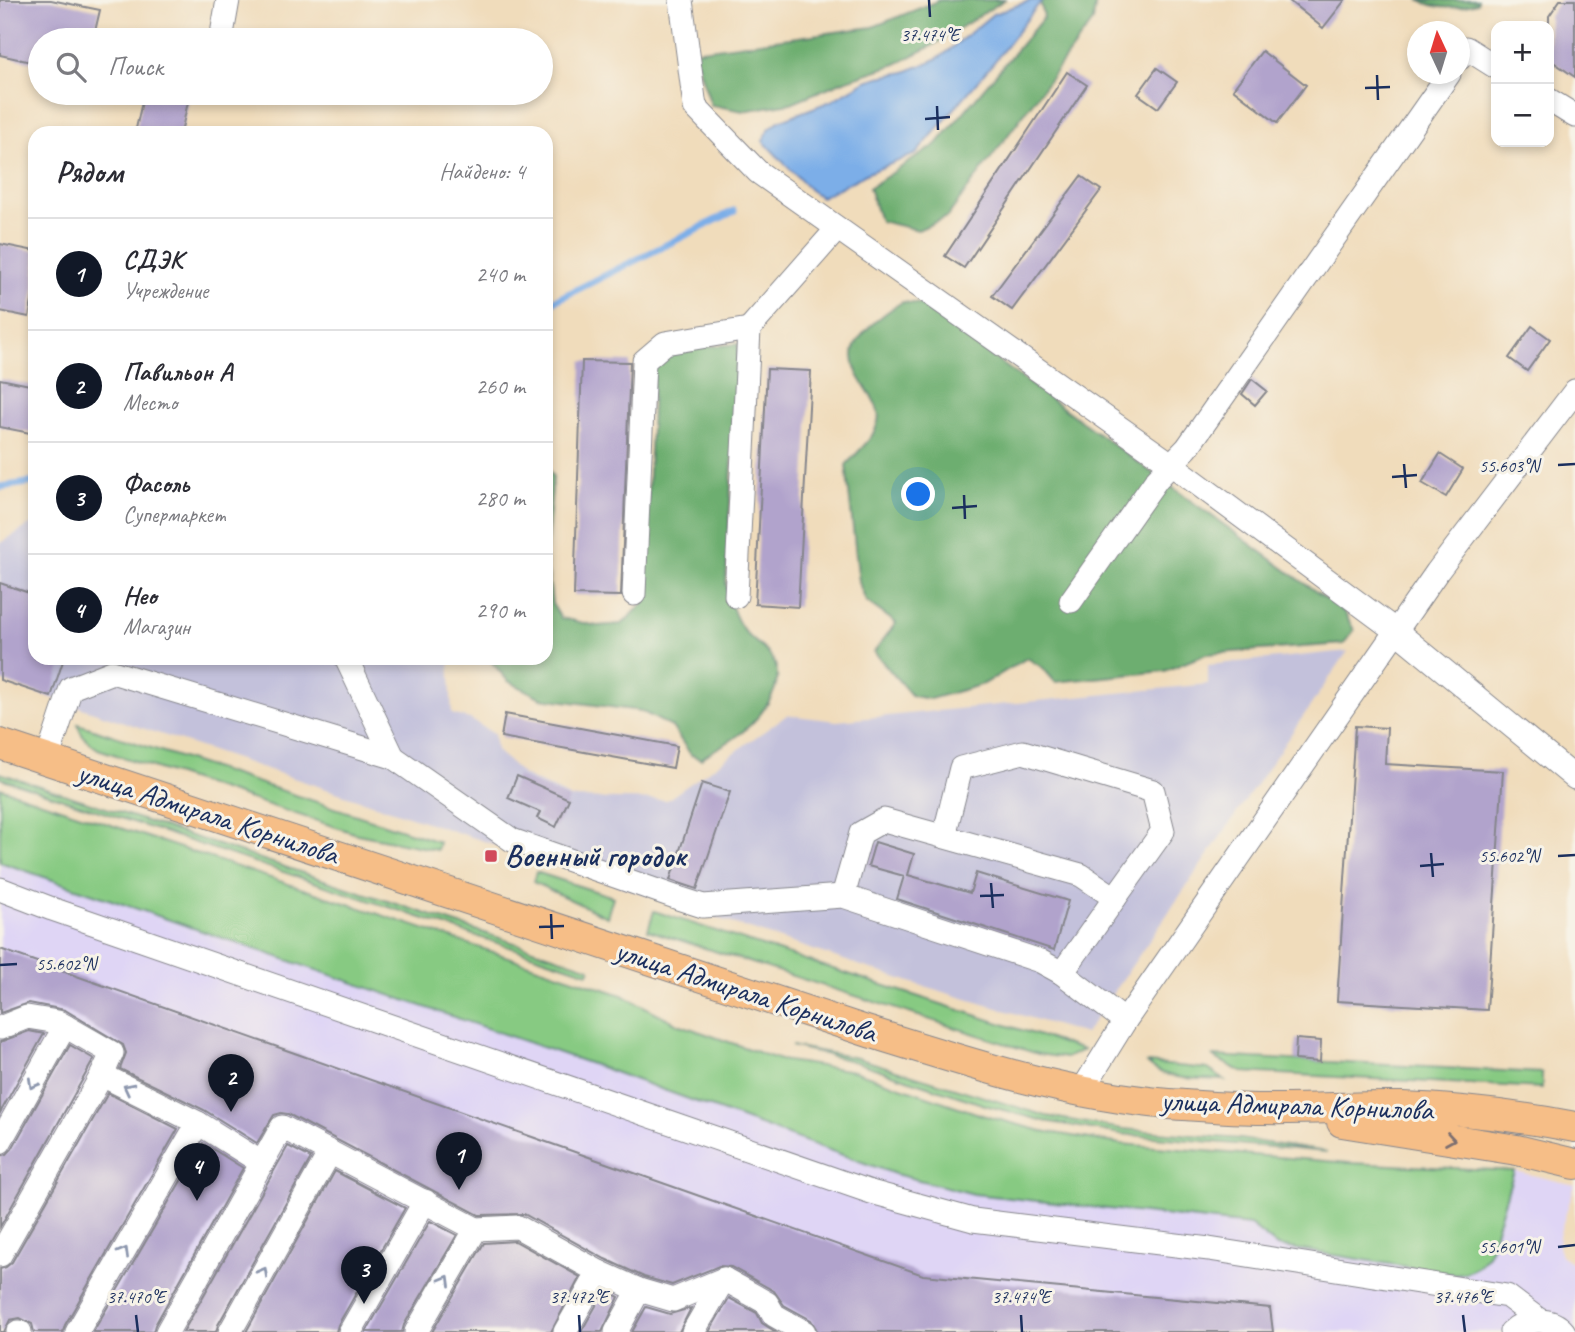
<!DOCTYPE html>
<html lang="ru">
<meta charset="utf-8">
<style>
body{margin:0;font-family:Caveat,sans-serif;background:#f7f7f7;color:#2b2b33}
.controls{position:absolute;right:21px;top:21px;display:grid;overflow:hidden;border-radius:14px;box-shadow:0 4px 10px #0003}
.controls button{width:63px;height:63px;display:grid;place-items:center;padding:0;border:0;border-bottom:2px solid #e1e1e2;background:#fff;color:#2b2b33;font:35px sans-serif}
.compass{position:absolute;left:1407px;top:21px;width:63px;height:63px;border-radius:50%;background:#fff;box-shadow:0 4px 10px #0003;rotate:356deg}
.you{position:absolute;left:919px;top:495px;width:24px;height:24px;margin:-18px;border:5px solid #fff;border-radius:50%;background:#1a73e8;box-shadow:0 0 0 10px #1a73e833}
.badge{display:grid;place-items:center;width:46px;height:46px;border-radius:50%;background:#111827;color:#fff;font-size:23px;font-weight:700}
.pin{position:absolute;translate:-50% -58px;filter:drop-shadow(0 2px 4px #0008)}
.pin::after{content:'';position:absolute;top:37px;width:24px;height:21px;background:inherit;clip-path:polygon(0 0,100% 0,50% 100%)}
.list{margin:0;padding:0;list-style:none}
h2{display:flex;justify-content:space-between;align-items:center;height:91px;margin:0;padding:0 28px;font-size:30px}
h2 small{font-size:23px;font-weight:400;color:#7c7c81}
.list li{display:grid;grid-template-columns:46px 1fr auto;gap:21px;align-items:center;box-sizing:border-box;height:112px;padding:0 28px;border-top:2px solid #e1e1e2}
.list b{display:block;font-size:26px;white-space:nowrap}
.list p{margin:0;font-size:23px;white-space:nowrap;color:#7c7c81}
.list em{font-size:23px;font-style:normal;color:#7c7c81}
.icon{flex:none;width:38px;height:38px;fill:none;stroke:currentColor;stroke-width:2;stroke-linecap:round;stroke-linejoin:round}
.map{position:relative;flex:none;width:1575px;height:1332px;overflow:hidden}
.search{position:absolute;background:#fff;box-shadow:0 4px 10px #0003;left:28px;top:28px;width:525px;height:77px;display:flex;align-items:center;gap:18px;box-sizing:border-box;padding:0 24px;border-radius:38px;color:#7c7c81;font-size:26px}
.panel{position:absolute;background:#fff;box-shadow:0 4px 10px #0003;left:28px;top:126px;width:525px;height:539px;border-radius:21px}
.map>svg:first-child{display:block}
</style>
<div class="map">
<svg width="1575" height="1332" viewBox="0 0 1575 1332">
<rect width="100%" height="100%" fill="#f7f3e8"/>
<filter id="ink" filterUnits="userSpaceOnUse"><feTurbulence type="fractalNoise" baseFrequency=".0143" numOctaves="2"/><feDisplacementMap in="SourceGraphic" scale="14" xChannelSelector="R" yChannelSelector="G"/><feConvolveMatrix kernelMatrix="1 2 1 2 8 2 1 2 1" color-interpolation-filters="sRGB"/></filter>
<filter id="wash" filterUnits="userSpaceOnUse"><feTurbulence type="fractalNoise" baseFrequency=".00686" numOctaves="4" result="noise"/><feDisplacementMap in="SourceGraphic" scale="28" xChannelSelector="R" yChannelSelector="G"/><feGaussianBlur stdDeviation="1.57" result="paint"/><feColorMatrix in="noise" values="0 0 0 0 0 0 0 0 0 0 0 0 0 0 0 0 0 1.4 0 .05"/><feComposite in="paint" operator="in"/></filter>
<g filter="url(#wash)">
<rect width="100%" height="100%" fill="#f0dcbb"/>
<path fill="#dfd5f5" d="M0,788L622,995L678,1024L780,1060L854,1071L982,1115L1042,1131L1121,1144L1349,1163L1514,1171L1575,1185L1559,1235L1558,1247L1561,1255L1575,1265V1332H0Z"/>
<path fill="#c3c1db" d="M35,522V658H449L452,714L470,719L494,734L496,750L523,775L571,798L667,800L787,715L837,721L1208,684V665L1348,651L1085,1034L916,984L0,681V543Z"/>
<g fill="#87ca82" stroke="#517c70" stroke-width="2">
<path d="M78,724L439,842L437,850L357,834L98,749C88,742 80,736 78,724Z"/>
<path d="M0,773L590,968L588,973L0,778Z"/>
<path d="M0,788L622,995L678,1024L780,1060L854,1071L982,1115L1042,1131L1121,1144L1349,1163L1514,1171L1488,1255L1477,1267L1465,1273L1452,1274L1277,1246L1250,1225L974,1194L895,1174L603,1068L0,862Z"/>
<path d="M536,872L613,897L607,917L533,882Z"/>
<path d="M654,911L1083,1050L1066,1058L1038,1054L648,930Z"/>
<path d="M791,1046L857,1058L1046,1116L1122,1129L1239,1139L1327,1152L1121,1134L1044,1121L985,1105L856,1062Z"/>
<path d="M1212,1056L1542,1073V1088L1241,1072Z"/>
<path d="M1147,1063L1208,1069L1224,1080C1199,1078 1165,1082 1147,1063Z"/>
</g>
<g fill="#6dae70" stroke="#446e67" stroke-width="2">
<path d="M940,0H1004L932,46L896,64L844,81L791,103L743,111L711,105L693,51L873,27Z"/>
<path d="M1040,0H1096L1093,21L947,217L918,230L880,221L869,188L937,144L1044,17Z"/>
<path d="M1419,0H1478L1477,3C1456,9 1439,10 1419,0Z"/>
<path d="M902,302L920,304L1344,612L1354,630L1344,644L1206,654L1165,671L1055,682L1043,668L1027,658L984,684L930,699L912,696L874,652L896,623L866,601L859,583L846,465C857,452 875,438 878,421C881,411 873,399 868,391C861,380 854,371 853,357C851,337 886,312 902,302Z"/>
<path d="M738,344L726,585C731,604 735,623 750,637C757,644 769,651 773,660C789,687 755,725 733,739C722,746 711,751 701,759L691,755L672,727L641,711L541,698L508,681L488,658H546V555L552,604L561,618L597,626L622,624L643,604L654,362L691,348Z"/>
<path d="M546,465L553,477L546,554Z"/>
</g>
<path fill="#7baee8" stroke="#4b6ea3" stroke-width="2" d="M1032,0H1042L994,62L916,154L868,173L821,197L810,190L763,141L769,129L779,121L831,101L866,81L879,77L905,72L930,62L942,56L993,14Z"/>
<g fill="none" stroke-linecap="round" stroke-linejoin="round">
<g stroke="#7baee8" stroke-width="7">
<path d="M546,305L734,211"/>
<path d="M0,487L35,482"/>
</g>
</g>
<g id="blocks">
<g fill="#b1a3cc">
<path d="M0,0H51L100,10L93,40H40V64L0,55Z"/>
<path d="M1288,0H1345L1323,28Z"/>
<path d="M1560,0H1575V77L1549,59V16Z"/>
<path d="M1262,51L1306,85L1277,123L1233,89Z"/>
<path d="M1157,68L1177,82L1158,108L1138,94Z"/>
<path d="M1067,72L1087,85L964,268L945,256Z"/>
<path d="M144,93H190L181,133H135Z"/>
<path d="M1081,176L1101,190L1012,310L992,296Z"/>
<path d="M0,244L35,251V286L29,317L0,311Z"/>
<path d="M1532,326L1550,339L1527,371L1509,358Z"/>
<path d="M582,361L630,362L621,596L574,595Z"/>
<path d="M767,369L811,371L798,607L755,604Z"/>
<path d="M0,379L35,386V434L0,427Z"/>
<path d="M1252,379L1267,391L1255,405L1242,394Z"/>
<path d="M1440,454L1463,469L1446,497L1422,483Z"/>
<path d="M0,583L35,595V658H64L51,697L0,680Z"/>
<path d="M505,714L677,746L673,768L501,737Z"/>
<path d="M1355,726L1387,728L1385,764L1503,771L1487,1010L1337,1001Z"/>
<path d="M517,776L569,799L556,827L537,818L540,812L508,798Z"/>
<path d="M702,783L730,792L697,889L670,880Z"/>
<path d="M875,842L914,854L908,875L970,893L976,873L1068,901L1054,950L897,899L904,876L868,866Z"/>
<path d="M0,949L923,1275L1270,1308L1273,1332H818L811,1320L784,1305L774,1291L731,1267L719,1266L672,1285L644,1277L605,1259L524,1214L479,1215L288,1114L281,1113L274,1115L257,1143L204,1110L120,1069L126,1053L123,1045L65,1010L29,1003L0,1013Z"/>
<path d="M29,1031L44,1034L0,1113V1042Z"/>
<path d="M1296,1039L1321,1041L1320,1062L1295,1060Z"/>
<path d="M70,1045L94,1059L0,1227V1156L7,1154L12,1149Z"/>
<path d="M108,1093L178,1129L65,1325L63,1332H34L32,1324L20,1318L10,1320L4,1332H0V1269L6,1267L12,1262Z"/>
<path d="M203,1143L243,1168L155,1325L153,1332H93Z"/>
<path d="M288,1146L311,1158L218,1325L216,1332H183Z"/>
<path d="M335,1171L405,1208L338,1325L336,1332H246Z"/>
<path d="M430,1221L457,1235L404,1325L402,1332H366Z"/>
<path d="M515,1241L580,1277L551,1332H432L484,1243Z"/>
<path d="M605,1290L619,1297L602,1332H581Z"/>
<path d="M729,1298L757,1313L762,1323L776,1332H709Z"/>
<path d="M646,1307L670,1314L691,1308L679,1332H632Z"/>
</g>
</g>
</g>
<g filter="url(#ink)">
<use href="#blocks" fill-opacity="0" stroke="#86868c" stroke-width="2"/>
<g fill="none" stroke-linecap="round" stroke-linejoin="round">
<g stroke="#86868c" stroke-width="25">
<g id="minor">
<path d="M681,0L695,107L758,172L1171,464L1396,631L1575,778"/>
<path d="M221,40L228,0"/>
<path d="M1460,58L1466,48L1496,67"/>
<path d="M1549,100L1575,116"/>
<path d="M634,594L644,361L665,343L749,329"/>
<path d="M736,596L749,329L837,229"/>
<path d="M1071,601L1157,479L1187,448L1449,74"/>
<path d="M346,658L393,757"/>
<path d="M47,760L71,688L112,672L393,757L512,840L678,898L703,906L843,896L1040,961L1062,973L1125,1021"/>
<path d="M944,836L961,768L1023,752L1153,791L1163,831L1115,898"/>
<path d="M0,889L52,909L871,1192L973,1220L1209,1249L1507,1296L1539,1320"/>
<path d="M843,896L861,833L884,820L1081,875L1115,898L1062,973"/>
<path d="M0,1028L27,1017L58,1022L112,1053L102,1075"/>
<path d="M1081,1092L1125,1021L1437,572L1575,391"/>
<path d="M198,1123L262,1163"/>
<path d="M0,1142L65,1026"/>
<path d="M0,1255L102,1075L198,1123L77,1332"/>
<path d="M18,1332H20"/>
<path d="M167,1332L282,1127L476,1229L518,1227L599,1272L639,1290L673,1300L724,1279"/>
<path d="M230,1332L330,1152"/>
<path d="M350,1332L425,1201"/>
<path d="M416,1332L476,1229"/>
<path d="M565,1332L599,1272"/>
<path d="M616,1332L639,1290"/>
<path d="M693,1332L724,1279L767,1303L774,1315L804,1332"/>
<path d="M1511,1332C1524,1319 1551,1316 1564,1332"/>
</g>
</g>
<g stroke="#86868c" stroke-width="32">
<g id="major">
<path d="M0,744L866,1031C966,1062 1064,1095 1169,1104C1200,1106 1232,1109 1264,1109C1310,1110 1356,1106 1402,1107C1461,1109 1517,1116 1575,1127"/>
<path d="M1342,1122L1517,1150L1575,1164"/>
</g>
</g>
<use href="#minor" stroke="#fff" stroke-width="23"/>
<use href="#major" stroke="#f6be87" stroke-width="30"/>
</g>
<defs><path id="oneway-chevron" d="M-2-3.5L2.5 0L-2 3.5" fill="none" stroke-width="1.6" stroke-linecap="round" stroke-linejoin="round" transform="scale(1.75)"/></defs>
<g stroke="#8d97ae">
<use href="#oneway-chevron" transform="translate(33 1084) rotate(119)"/>
<use href="#oneway-chevron" transform="translate(128 1088) rotate(-153)"/>
<use href="#oneway-chevron" transform="translate(124 1252) rotate(-60)"/>
<use href="#oneway-chevron" transform="translate(263 1272) rotate(-61)"/>
<use href="#oneway-chevron" transform="translate(446 1280) rotate(-60)"/>
</g>
<use stroke="#7e6f70" href="#oneway-chevron" transform="translate(1450 1139) rotate(9)"/>
</g>
<path fill="none" stroke="#1b2f5e" stroke-width="2.5" d="M929,0L930,17M1377,75L1378,100M1365,88L1390,87M937,106L938,130M925,119L950,117M1404,464L1406,488M1558,465L1575,464M1392,477L1417,475M964,495L965,519M952,508L977,506M1431,853L1433,877M1558,856L1575,855M1420,866L1444,864M991,883L993,908M980,896L1004,895M551,914L552,939M539,927L564,926M0,965L17,964M1558,1247L1575,1245M136,1315L138,1332M579,1315L580,1332M1021,1315L1022,1332M1463,1315L1465,1332"/>
<rect fill="#d1495b" stroke="#f7f3e8" stroke-width="2.5" x="484" y="849" width="14" height="14" rx="3.5"/>
<g text-anchor="middle" stroke-width="6" stroke-linejoin="round" paint-order="stroke">
<g font-size="30" fill="#1b2f5e" stroke="#f7f3e8">
<text transform="translate(208 813) rotate(18)" y="10">улица Адмирала Корнилова</text>
<text transform="translate(746 991) rotate(18)" y="10">улица Адмирала Корнилова</text>
<text transform="translate(1297 1105) rotate(2)" y="10">улица Адмирала Корнилова</text>
</g>
<g font-size="30" font-weight="bold" fill="#1b2f5e" stroke="#f7f3e8" text-anchor="start">
<text x="505" y="866">Военный городок</text>
</g>
</g>
<g font-size="18" text-anchor="middle" fill="#1b2f5e" stroke="#f7f3e8" stroke-width="6" stroke-linejoin="round" paint-order="stroke">
<text x="930" y="41">37.474°E</text>
<text x="1509" y="472">55.603°N</text>
<text x="1509" y="862">55.602°N</text>
<text x="66" y="970">55.602°N</text>
<text x="1509" y="1253">55.601°N</text>
<text x="136" y="1303">37.470°E</text>
<text x="579" y="1303">37.472°E</text>
<text x="1021" y="1303">37.474°E</text>
<text x="1463" y="1303">37.476°E</text>
</g>
</svg>
<div class="controls">
<button>+</button>
<button>−</button>
</div>
<svg class="compass" viewBox="-18 -18 36 36"><path d="M0-13l5 13h-10z" fill="#e53935"/><path d="M0 13l5-13h-10z" fill="#7c7c81"/></svg>
<div class="you"></div>
<div class="pin badge" style="left:459px;top:1190px">1</div>
<div class="pin badge" style="left:231px;top:1112px">2</div>
<div class="pin badge" style="left:364px;top:1304px">3</div>
<div class="pin badge" style="left:197px;top:1201px">4</div>
<div class="search"><svg class="icon" aria-label="search" viewBox="0 0 24 24"><circle cx="10" cy="10" r="6"/><path d="M15 15l6 6"/></svg>Поиск</div>
<section class="panel">
<h2>Рядом<small>Найдено: 4</small></h2>
<ul class="list">
<li><span class="badge">1</span><div><b>СДЭК</b><p>Учреждение</p></div><em>240 m</em></li>
<li><span class="badge">2</span><div><b>Павильон А</b><p>Место</p></div><em>260 m</em></li>
<li><span class="badge">3</span><div><b>Фасоль</b><p>Супермаркет</p></div><em>280 m</em></li>
<li><span class="badge">4</span><div><b>Нео</b><p>Магазин</p></div><em>290 m</em></li>
</ul>
</section>
</div>
